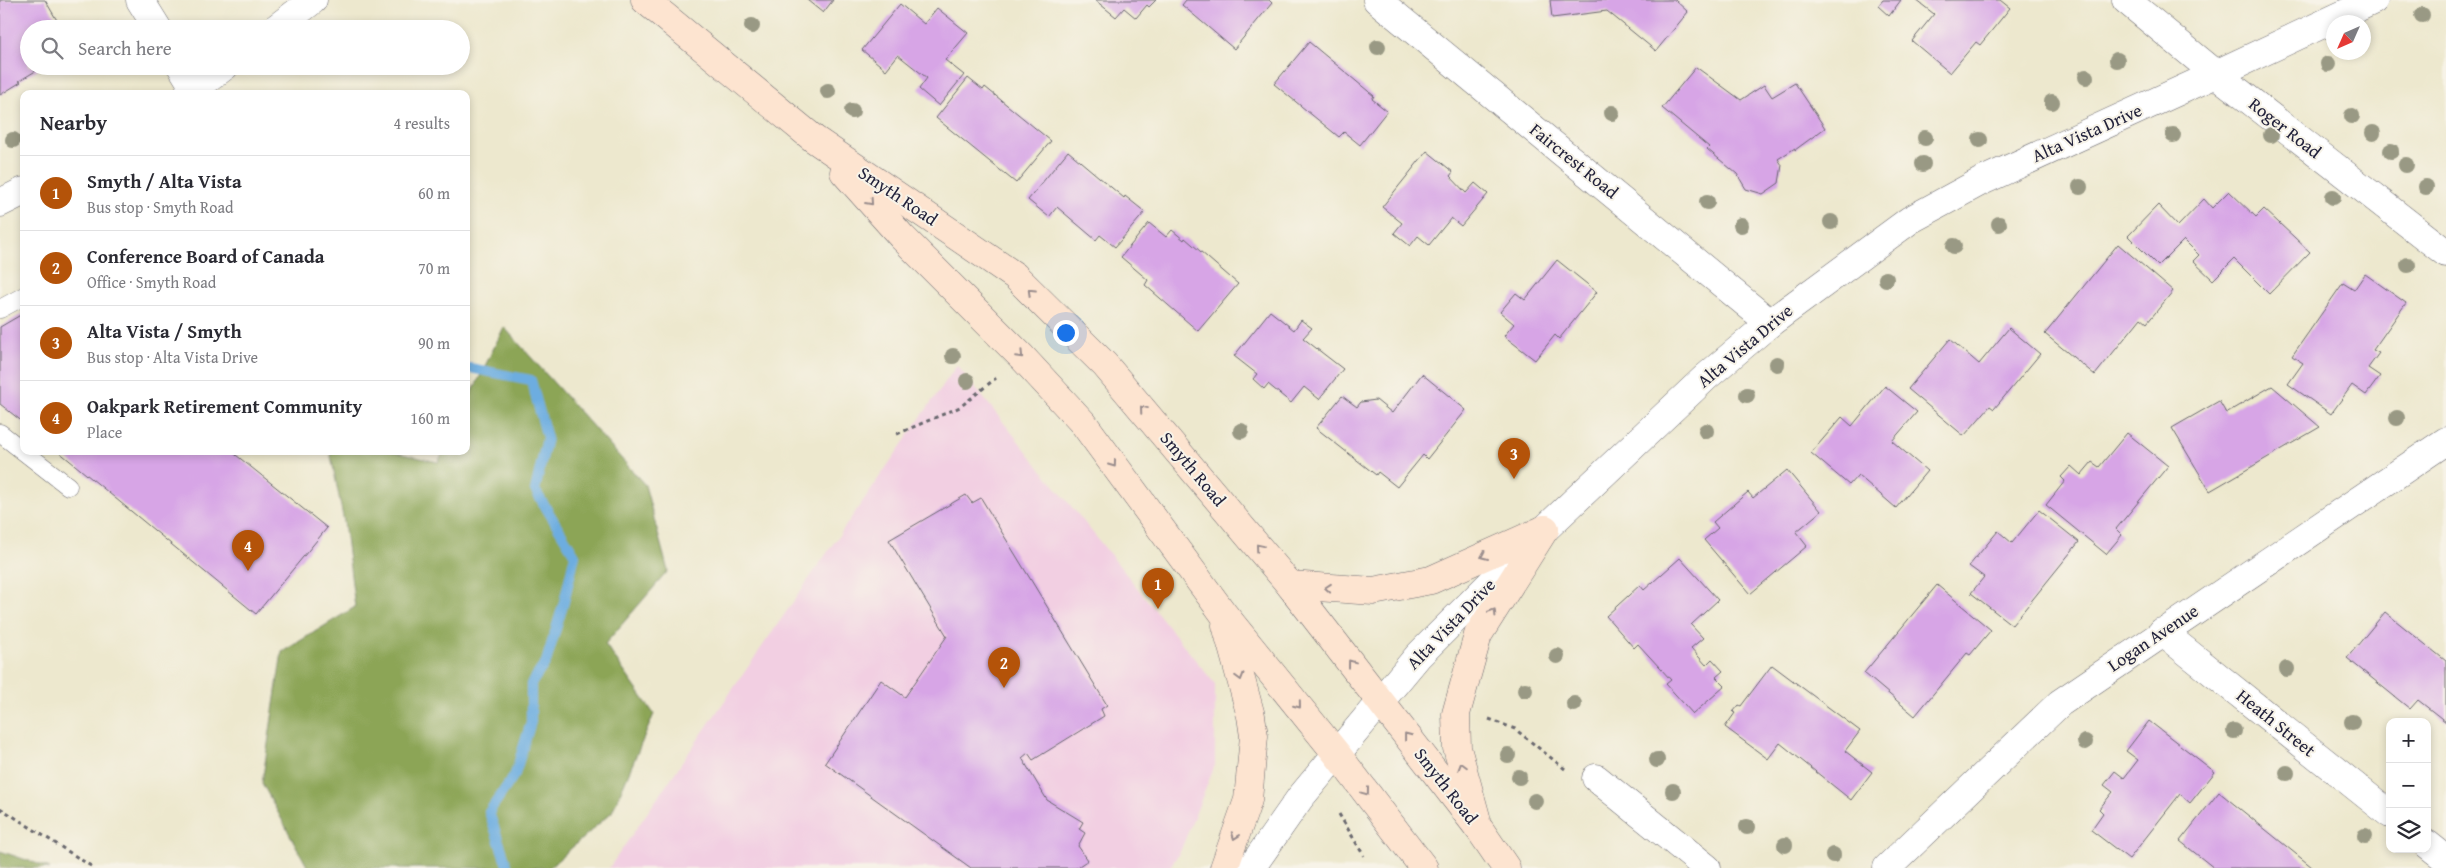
<!DOCTYPE html>
<meta charset="utf-8">
<style>
body{margin:0;font-family:"Gentium Book Plus",serif;background:#f2f2f3;color:#2b2b33}
.controls{position:absolute;right:15px;bottom:15px;display:grid;overflow:hidden;border-radius:10px;box-shadow:0 2px 8px #0003}
.controls button{width:45px;height:45px;display:grid;place-items:center;padding:0;border:0;border-bottom:1px solid #e1e1e2;background:#fff;color:#2b2b33;font:25px sans-serif}
.compass{position:absolute;left:2326px;top:15px;width:45px;height:45px;border-radius:50%;background:#fff;box-shadow:0 2px 8px #0003;rotate:225deg}
.you{position:absolute;left:1065px;top:332px;width:18px;height:18px;margin:-12px;border:4px solid #fff;border-radius:50%;background:#1a73e8;box-shadow:0 0 0 8px #1a73e833}
.badge{display:grid;place-items:center;width:32px;height:32px;border-radius:50%;background:#b45309;color:#fff;font-size:16px;font-weight:700}
.pin{position:absolute;translate:-50% -41px;filter:drop-shadow(0 1px 2px #0008)}
.pin::after{content:'';position:absolute;top:26px;width:18px;height:15px;background:inherit;clip-path:polygon(0 0,100% 0,50% 100%)}
.list{margin:0;padding:0;list-style:none}
h2{display:flex;justify-content:space-between;align-items:center;height:65px;margin:0;padding:0 20px;font-size:21px}
h2 small{font-size:16px;font-weight:400;color:#7c7c81}
.list li{display:grid;grid-template-columns:32px 1fr auto;gap:15px;align-items:center;box-sizing:border-box;height:75px;padding:0 20px;border-top:1px solid #e1e1e2}
.list b{display:block;font-size:19px;white-space:nowrap}
.list p{margin:0;font-size:16px;white-space:nowrap;color:#7c7c81}
.list em{font-size:16px;font-style:normal;color:#7c7c81}
.icon{flex:none;width:28px;height:28px;fill:none;stroke:currentColor;stroke-width:2;stroke-linecap:round;stroke-linejoin:round}
.map{position:relative;flex:none;width:2446px;height:868px;overflow:hidden}
.search{position:absolute;background:#fff;box-shadow:0 2px 8px #0003;left:20px;top:20px;width:450px;height:55px;display:flex;align-items:center;gap:12px;box-sizing:border-box;padding:0 18px;border-radius:28px;color:#7c7c81;font-size:19px}
.panel{position:absolute;background:#fff;box-shadow:0 2px 8px #0003;left:20px;top:90px;width:450px;height:365px;border-radius:10px}
.map>svg:first-child{display:block}
</style>
<div class="map">
<svg width="2446" height="868" viewBox="0 0 2446 868">
<rect width="100%" height="100%" fill="#f7f3e8"/>
<filter id="ink" filterUnits="userSpaceOnUse"><feTurbulence type="fractalNoise" baseFrequency=".02" numOctaves="2"/><feDisplacementMap in="SourceGraphic" scale="10" xChannelSelector="R" yChannelSelector="G"/><feConvolveMatrix kernelMatrix="1 2 1 2 8 2 1 2 1" color-interpolation-filters="sRGB"/></filter>
<filter id="wash" filterUnits="userSpaceOnUse"><feTurbulence type="fractalNoise" baseFrequency=".0096" numOctaves="4" result="noise"/><feDisplacementMap in="SourceGraphic" scale="20" xChannelSelector="R" yChannelSelector="G"/><feGaussianBlur stdDeviation="1.12" result="paint"/><feColorMatrix in="noise" values="0 0 0 0 0 0 0 0 0 0 0 0 0 0 0 0 0 1.4 0 .05"/><feComposite in="paint" operator="in"/></filter>
<g filter="url(#wash)">
<rect width="100%" height="100%" fill="#ede8ce"/>
<path fill="#f2cfe2" d="M957,365L1215,684V765L1180,852L1169,868H609Z"/>
<g fill="#8ca556" stroke="#576448">
<path d="M504,327L645,485L668,571L605,644L654,714L612,812L549,868H308L262,783L282,652L355,607L344,522L330,451H389L438,462L444,451H466V405Z"/>
<path d="M0,851L50,868H0Z"/>
</g>
<g fill="none" stroke-linecap="round" stroke-linejoin="round">
<path stroke="#6dade0" stroke-width="10" d="M470,368L531,380L547,438L535,490L575,555L564,602L546,662L531,684V722L515,774L489,812L508,868"/>
</g>
<g id="blocks">
<g fill="#d7a5e6">
<path d="M0,0H45L62,29H29V66H44L19,81L21,82L0,95Z"/>
<path d="M807,0H833L823,13Z"/>
<path d="M1095,0H1156L1149,7L1147,5L1136,18L1124,8L1116,17Z"/>
<path d="M1186,0H1269L1272,3L1234,49L1182,5Z"/>
<path d="M1550,0H1675L1688,12L1656,51L1607,11L1552,18Z"/>
<path d="M1883,0H1901L1889,16L1878,6Z"/>
<path d="M1916,0H2000L2010,8L1980,45L1976,42L1950,73L1912,41L1934,14Z"/>
<path d="M900,4L924,24L937,8L968,33L945,60L964,75L939,106L919,89L927,78L898,55L886,70L862,50Z"/>
<path d="M1309,42L1374,96L1372,99L1387,111L1360,145L1344,132L1339,137L1274,84Z"/>
<path d="M1696,67L1741,100L1764,85L1772,97L1795,83L1825,128L1795,150V148L1778,159L1782,165L1779,183L1763,194L1746,189L1737,174L1707,149L1709,147L1662,108Z"/>
<path d="M968,78L983,90L985,87L1051,141L1016,183L936,118Z"/>
<path d="M1068,151L1124,198L1125,196L1145,212L1115,247L1100,235L1096,240L1057,207L1049,217L1028,200Z"/>
<path d="M1427,151L1453,172L1450,176L1466,193L1475,183L1488,194L1461,226L1451,218L1429,245L1418,236L1410,246L1394,233L1402,223L1382,207Z"/>
<path d="M2229,191L2256,217L2264,209L2310,252L2269,294L2234,259L2213,280L2193,261L2199,255L2184,240L2158,266L2128,236L2158,205L2178,226L2204,199L2212,208Z"/>
<path d="M1149,223L1166,237L1172,230L1184,240L1185,238L1238,284L1198,331L1145,285L1148,280L1121,257Z"/>
<path d="M2118,244L2173,291L2147,323L2141,318L2095,375L2045,334Z"/>
<path d="M1557,260L1597,292L1559,339L1555,335L1535,360L1504,336L1514,324L1500,312L1516,293L1525,300Z"/>
<path d="M2365,274L2406,303L2373,350L2379,353L2368,368L2380,376L2366,395L2352,385L2331,414L2288,384L2303,363L2292,356L2343,283L2354,290Z"/>
<path d="M1270,311L1294,330L1301,320L1312,328L1303,338L1343,369L1319,399L1304,387L1291,403L1268,384L1264,389L1253,379L1257,374L1234,356Z"/>
<path d="M24,313V423L0,404V327Z"/>
<path d="M2009,328L2040,354L1994,409L1990,406L1964,436L1908,389L1950,339L1979,364Z"/>
<path d="M1422,374L1466,410L1427,459L1423,455L1397,487L1378,472L1376,475L1316,428L1342,396L1357,407L1361,402L1376,400L1392,413Z"/>
<path d="M1885,386L1917,412L1892,441L1927,471L1896,508L1858,475L1849,485L1811,453L1842,417L1852,426Z"/>
<path d="M2272,386L2320,427L2210,491L2172,428L2219,401L2226,413Z"/>
<path d="M2127,433L2168,466L2116,529L2122,535L2106,554L2046,505L2065,481L2061,477L2071,466L2081,475L2092,462L2099,467Z"/>
<path d="M58,451H231L327,528L256,614Z"/>
<path d="M1787,470L1821,511L1796,532L1807,546L1750,594L1704,540L1718,528L1713,522L1748,492L1753,498Z"/>
<path d="M966,495L972,503L981,498L1107,705L1101,709L1104,716L1033,760L1028,753L1022,758L1047,800L1083,822L1079,829L1085,833L1078,846L1088,860L1076,868H971L825,763L881,680L905,697L947,636L889,540Z"/>
<path d="M2039,510L2079,542L2012,625L1971,593L1984,577L1969,566L1998,531L2012,543Z"/>
<path d="M1680,558L1718,600L1691,625L1703,638L1691,648L1706,665L1712,659L1723,671L1716,677L1725,686L1693,714L1666,684L1671,680L1638,644L1634,648L1606,616L1640,585L1644,590Z"/>
<path d="M1937,585L1991,630L1970,655L1967,653L1915,716L1864,673Z"/>
<path d="M2385,612L2446,661V722L2418,700L2410,709L2347,658Z"/>
<path d="M1772,665L1860,731L1845,751L1872,772L1851,800L1780,743L1768,759L1725,727L1735,713L1733,712L1739,705L1741,706Z"/>
<path d="M2149,721L2215,772L2190,803L2180,794L2129,859L2091,830L2103,813L2099,809L2113,792L2104,785L2115,771L2124,778L2138,760L2126,751Z"/>
<path d="M2219,792L2312,867L2310,868H2214L2180,841Z"/>
</g>
</g>
</g>
<g filter="url(#ink)">
<use href="#blocks" fill-opacity="0" stroke="#69676e" stroke-width="1"/>
<g fill="none" stroke-linecap="round" stroke-linejoin="round">
<g stroke="#69676e" stroke-width="19">
<g id="service">
<path d="M0,309L24,296"/>
<path d="M0,433L68,486"/>
</g>
</g>
<g stroke="#69676e" stroke-width="29">
<g id="minor">
<path d="M140,0L158,29"/>
<path d="M1377,0L1770,323"/>
<path d="M2126,0L2216,74L2446,253"/>
<path d="M275,29L313,0"/>
<path d="M181,66L195,89"/>
<path d="M188,94L225,66"/>
<path d="M0,203L24,191"/>
<path d="M2162,632L2390,814"/>
<path d="M1596,778L1707,868"/>
<path d="M2427,844L2446,859"/>
<path d="M1887,868L2060,703L2446,441"/>
</g>
</g>
<g stroke="#69676e" stroke-width="29">
<path id="tertiary" d="M1251,868L1300,798L1418,656L1545,529L1706,377L1770,323L1910,220L1980,182L2216,74L2374,0"/>
</g>
<g stroke="#69676e" stroke-width="29">
<g id="secondary">
<path d="M645,0L814,139L1015,276L1105,365L1290,585L1480,830L1506,868"/>
<path d="M844,172L902,237L1022,357L1084,424L1223,613L1336,753L1424,868"/>
<path d="M1290,585L1373,591L1431,580L1545,529"/>
<path d="M1476,817L1457,748L1456,714L1478,635L1545,529"/>
<path d="M1224,868L1248,800L1254,736L1251,716L1226,625"/>
</g>
</g>
<g stroke="#69676e" stroke-width="3" stroke-dasharray="4 4" stroke-linecap="butt">
<path d="M897,434L960,407L996,378"/>
<path d="M1489,719L1515,729L1565,769"/>
<path d="M0,808L94,868"/>
<path d="M1339,814L1364,856"/>
</g>
<use href="#service" stroke="#fff" stroke-width="18"/>
<use href="#minor" stroke="#fff" stroke-width="28"/>
<use href="#tertiary" stroke="#fff" stroke-width="28"/>
<use href="#secondary" stroke="#fde4d0" stroke-width="28"/>
</g>
<g fill="#999984">
<circle cx="2422" cy="15" r="8"/>
<circle cx="752" cy="26" r="8"/>
<circle cx="1378" cy="47" r="8"/>
<circle cx="2117" cy="60" r="8"/>
<circle cx="2328" cy="64" r="8"/>
<circle cx="2086" cy="77" r="8"/>
<circle cx="828" cy="91" r="8"/>
<circle cx="2052" cy="102" r="8"/>
<circle cx="852" cy="111" r="8"/>
<circle cx="1612" cy="113" r="8"/>
<circle cx="2352" cy="116" r="8"/>
<circle cx="2373" cy="133" r="8"/>
<circle cx="2173" cy="135" r="8"/>
<circle cx="2271" cy="135" r="8"/>
<circle cx="1925" cy="138" r="8"/>
<circle cx="13" cy="140" r="8"/>
<circle cx="1980" cy="140" r="8"/>
<circle cx="2391" cy="151" r="8"/>
<circle cx="1923" cy="164" r="8"/>
<circle cx="2406" cy="165" r="8"/>
<circle cx="2080" cy="187" r="8"/>
<circle cx="2426" cy="187" r="8"/>
<circle cx="2333" cy="197" r="8"/>
<circle cx="1707" cy="202" r="8"/>
<circle cx="1831" cy="222" r="8"/>
<circle cx="1999" cy="224" r="8"/>
<circle cx="1741" cy="225" r="8"/>
<circle cx="1954" cy="246" r="8"/>
<circle cx="2408" cy="265" r="8"/>
<circle cx="1886" cy="279" r="8"/>
<circle cx="953" cy="356" r="8"/>
<circle cx="1777" cy="364" r="8"/>
<circle cx="967" cy="381" r="8"/>
<circle cx="1747" cy="395" r="8"/>
<circle cx="2397" cy="418" r="8"/>
<circle cx="1241" cy="431" r="8"/>
<circle cx="1706" cy="431" r="8"/>
<circle cx="1557" cy="656" r="8"/>
<circle cx="2287" cy="669" r="8"/>
<circle cx="1525" cy="690" r="8"/>
<circle cx="1574" cy="704" r="8"/>
<circle cx="2352" cy="722" r="8"/>
<circle cx="2234" cy="731" r="8"/>
<circle cx="2085" cy="742" r="8"/>
<circle cx="1508" cy="755" r="8"/>
<circle cx="1657" cy="760" r="8"/>
<circle cx="2287" cy="773" r="8"/>
<circle cx="1519" cy="777" r="8"/>
<circle cx="1673" cy="791" r="8"/>
<circle cx="1535" cy="801" r="8"/>
<circle cx="1747" cy="827" r="8"/>
<circle cx="2365" cy="836" r="8"/>
<circle cx="1785" cy="845" r="8"/>
<circle cx="1833" cy="855" r="8"/>
</g>
<defs><path id="oneway-chevron" d="M-2-3.5L2.5 0L-2 3.5" fill="none" stroke-width="1.6" stroke-linecap="round" stroke-linejoin="round" transform="scale(1.25)"/></defs>
<g stroke="#9a8d8d">
<use href="#oneway-chevron" transform="translate(870 202) rotate(48)"/>
<use href="#oneway-chevron" transform="translate(1031 292) rotate(-136)"/>
<use href="#oneway-chevron" transform="translate(1020 355) rotate(46)"/>
<use href="#oneway-chevron" transform="translate(1143 409) rotate(-130)"/>
<use href="#oneway-chevron" transform="translate(1113 464) rotate(54)"/>
<use href="#oneway-chevron" transform="translate(1259 547) rotate(-130)"/>
<use href="#oneway-chevron" transform="translate(1484 556) rotate(156)"/>
<use href="#oneway-chevron" transform="translate(1328 588) rotate(-175)"/>
<use href="#oneway-chevron" transform="translate(1493 612) rotate(-58)"/>
<use href="#oneway-chevron" transform="translate(1351 663) rotate(-127)"/>
<use href="#oneway-chevron" transform="translate(1240 677) rotate(74)"/>
<use href="#oneway-chevron" transform="translate(1298 705) rotate(51)"/>
<use href="#oneway-chevron" transform="translate(1407 736) rotate(-128)"/>
<use href="#oneway-chevron" transform="translate(1462 766) rotate(-106)"/>
<use href="#oneway-chevron" transform="translate(1366 792) rotate(53)"/>
<use href="#oneway-chevron" transform="translate(1235 836) rotate(110)"/>
</g>
</g>
<g text-anchor="middle" stroke-width="4" stroke-linejoin="round" paint-order="stroke">
<g font-size="18" fill="#22223b" stroke="#f7f3e8">
<text transform="translate(2285 128) rotate(38)" y="6">Roger Road</text>
<text transform="translate(2087 133) rotate(-24)" y="6">Alta Vista Drive</text>
<text transform="translate(1574 161) rotate(39)" y="6">Faircrest Road</text>
<text transform="translate(898 196) rotate(34)" y="6">Smyth Road</text>
<text transform="translate(1745 346) rotate(-40)" y="6">Alta Vista Drive</text>
<text transform="translate(1193 469) rotate(50)" y="6">Smyth Road</text>
<text transform="translate(1451 624) rotate(-46)" y="6">Alta Vista Drive</text>
<text transform="translate(2153 638) rotate(-34)" y="6">Logan Avenue</text>
<text transform="translate(2276 723) rotate(39)" y="6">Heath Street</text>
<text transform="translate(1446 786) rotate(52)" y="6">Smyth Road</text>
</g>
</g>
</svg>
<div class="controls">
<button>+</button>
<button>−</button>
<button><svg class="icon" aria-label="layers" viewBox="0 0 24 24"><path d="M12 4l9 5-9 5-9-5zM3 14l9 5 9-5"/></svg></button>
</div>
<svg class="compass" viewBox="-18 -18 36 36"><path d="M0-13l5 13h-10z" fill="#e53935"/><path d="M0 13l5-13h-10z" fill="#7c7c81"/></svg>
<div class="you"></div>
<div class="pin badge" style="left:1158px;top:609px">1</div>
<div class="pin badge" style="left:1004px;top:688px">2</div>
<div class="pin badge" style="left:1514px;top:479px">3</div>
<div class="pin badge" style="left:248px;top:571px">4</div>
<div class="search"><svg class="icon" aria-label="search" viewBox="0 0 24 24"><circle cx="10" cy="10" r="6"/><path d="M15 15l6 6"/></svg>Search here</div>
<section class="panel">
<h2>Nearby<small>4 results</small></h2>
<ul class="list">
<li><span class="badge">1</span><div><b>Smyth / Alta Vista</b><p>Bus stop · Smyth Road</p></div><em>60 m</em></li>
<li><span class="badge">2</span><div><b>Conference Board of Canada</b><p>Office · Smyth Road</p></div><em>70 m</em></li>
<li><span class="badge">3</span><div><b>Alta Vista / Smyth</b><p>Bus stop · Alta Vista Drive</p></div><em>90 m</em></li>
<li><span class="badge">4</span><div><b>Oakpark Retirement Community</b><p>Place</p></div><em>160 m</em></li>
</ul>
</section>
</div>
